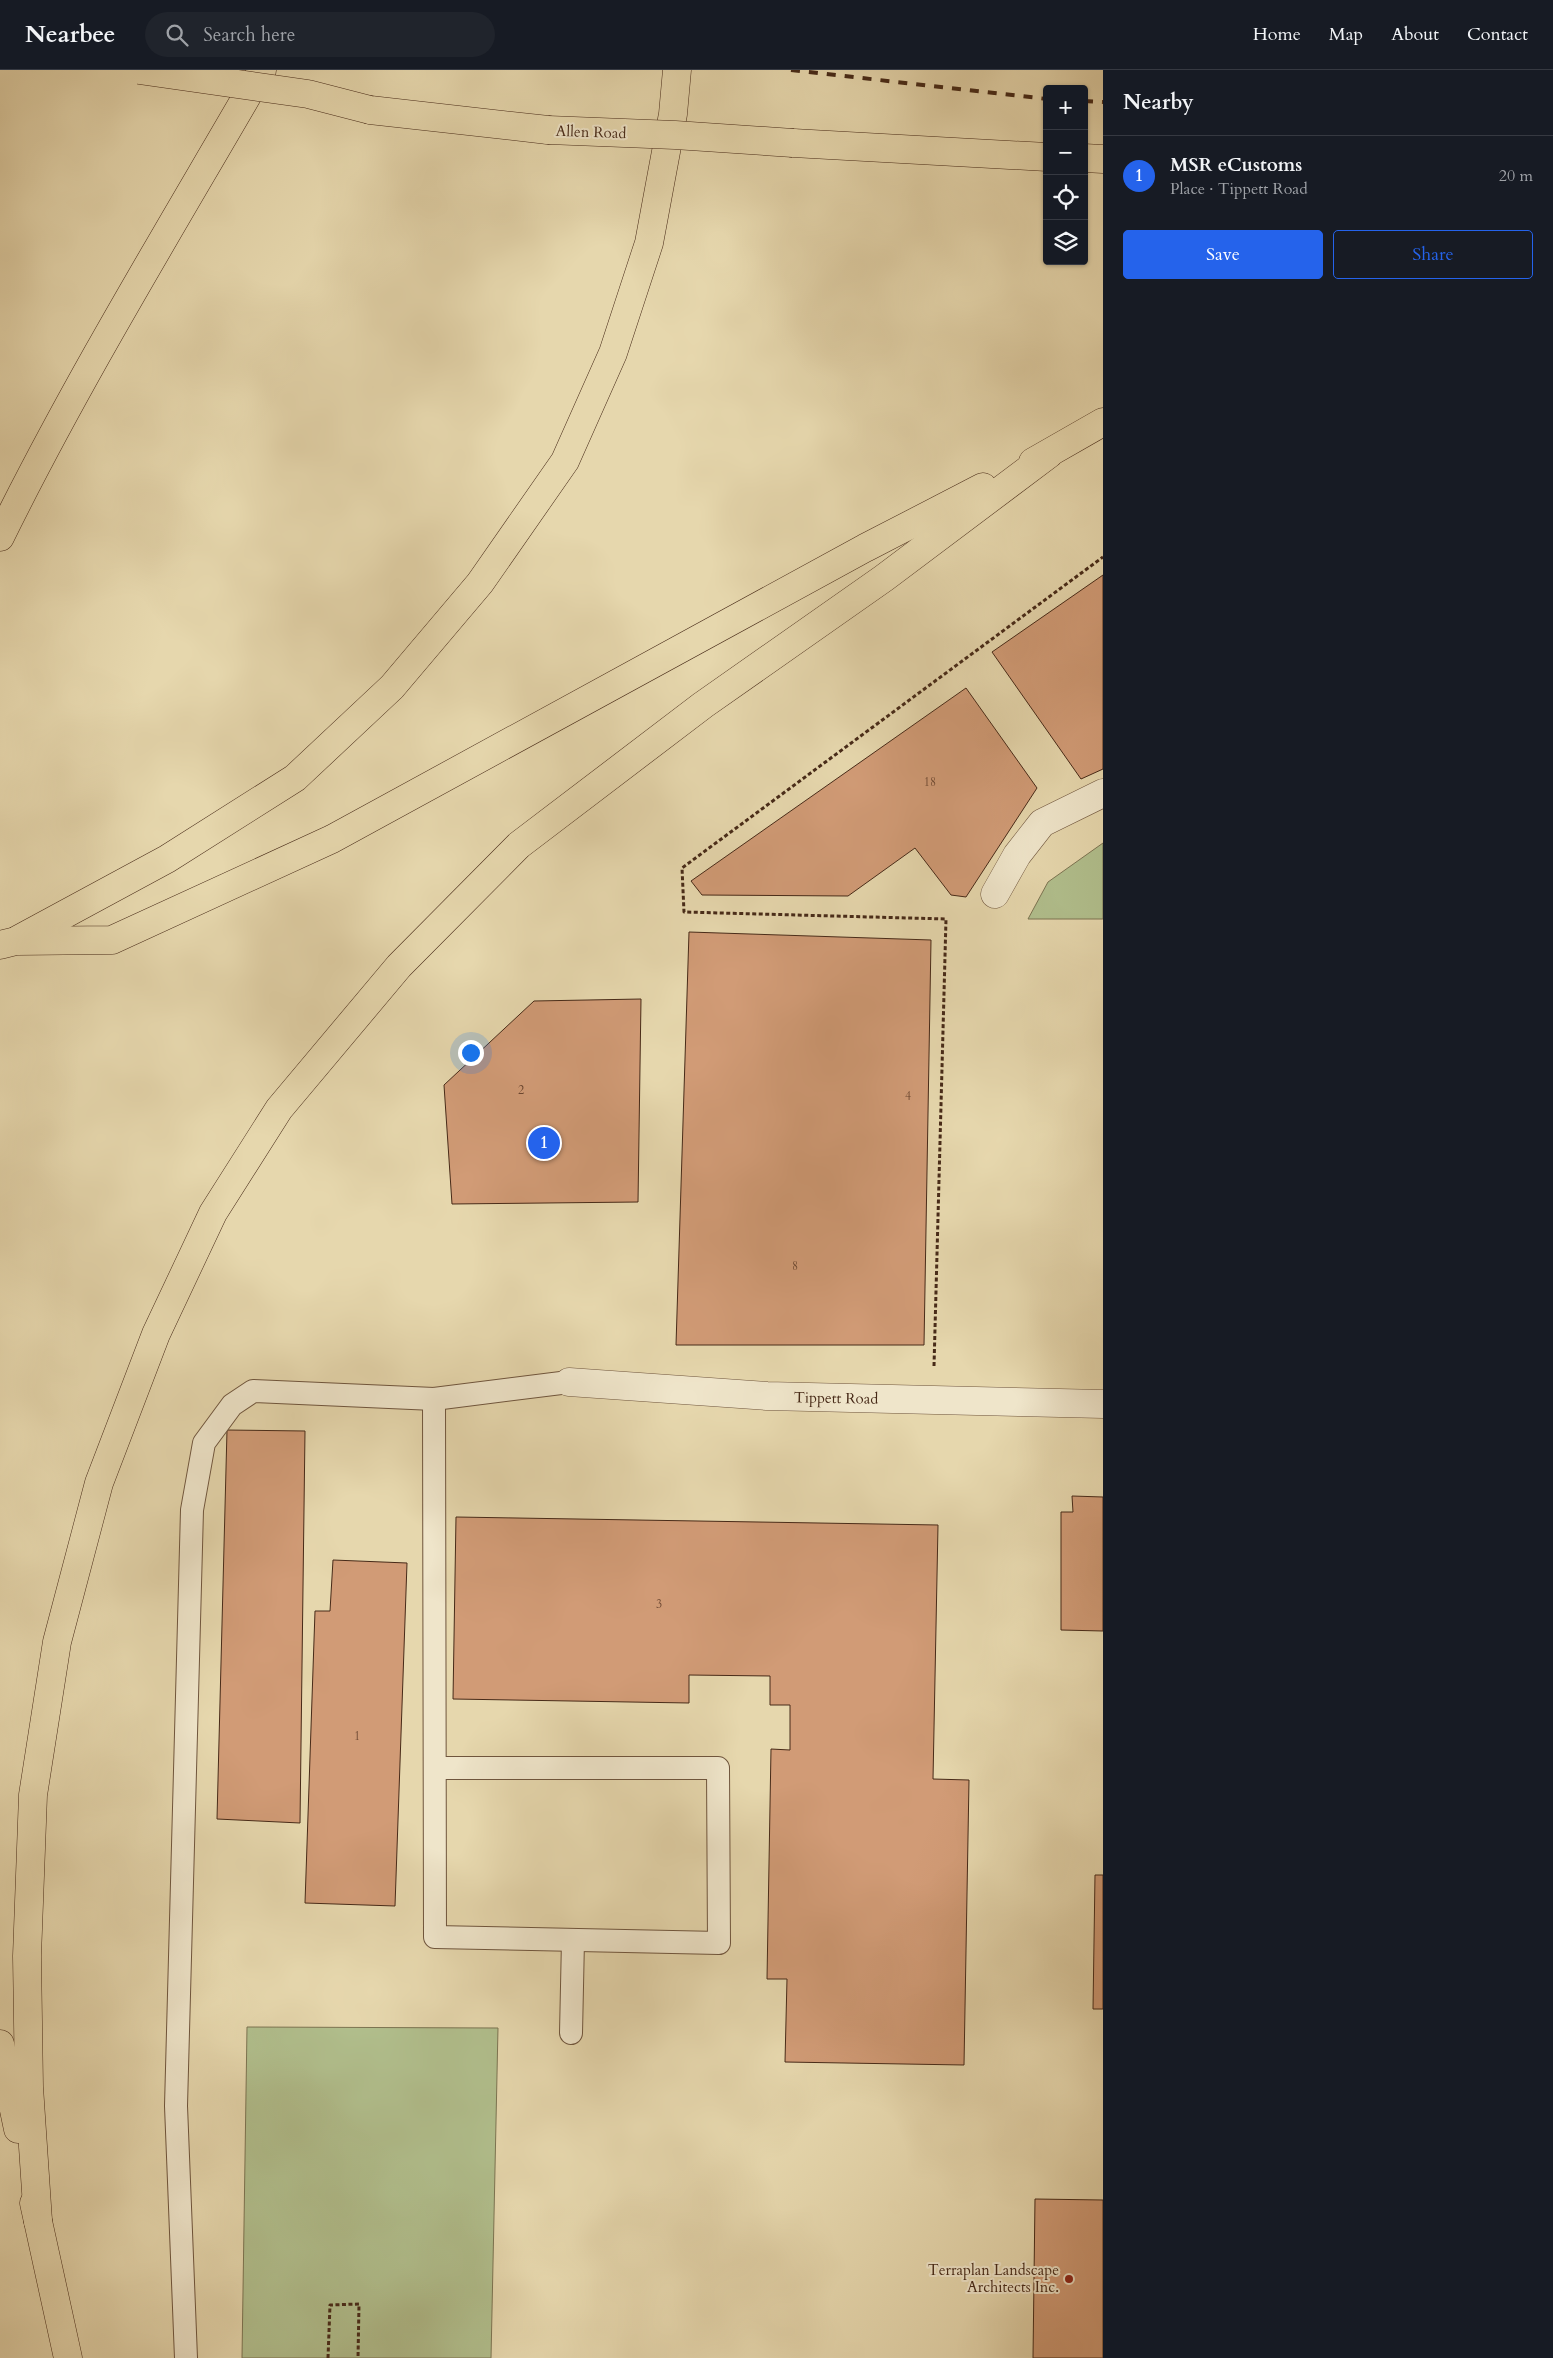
<!DOCTYPE html>
<meta charset="utf-8">
<style>
body{margin:0;font-family:Cardo,serif;background:#20242c;color:#f1f3f6}
.controls{position:absolute;right:15px;top:15px;display:grid;overflow:hidden;border-radius:5px;box-shadow:0 1px 4px #0004}
.controls button{width:45px;height:45px;display:grid;place-items:center;padding:0;border:0;border-bottom:1px solid #363941;background:#171b24;color:#f1f3f6;font:25px sans-serif}
.you{position:absolute;left:470px;top:982px;width:18px;height:18px;margin:-12px;border:4px solid #fff;border-radius:50%;background:#1a73e8;box-shadow:0 0 0 8px #1a73e833}
.badge{display:grid;place-items:center;width:32px;height:32px;border-radius:50%;background:#2563eb;color:#fff;font-size:16px;font-weight:700}
.pin{position:absolute;translate:-50% -50%;border:2px solid #fff;box-shadow:0 1px 5px #0006}
.list{margin:0;padding:0;list-style:none}
h2{display:flex;justify-content:space-between;align-items:center;height:65px;margin:0;padding:0 20px;font-size:21px}
h2 small{font-size:16px;font-weight:400;color:#9ea1a6}
.list li{display:grid;grid-template-columns:32px 1fr auto;gap:15px;align-items:center;box-sizing:border-box;height:80px;padding:0 20px;border-top:1px solid #363941}
.list b{display:block;font-size:19px;white-space:nowrap}
.list p{margin:0;font-size:16px;white-space:nowrap;color:#9ea1a6}
.list em{font-size:16px;font-style:normal;color:#9ea1a6}
.actions{display:flex;gap:10px;padding:15px 20px}
.actions a{flex:1;padding:11px 0;border:1px solid #2563eb;border-radius:5px;text-align:center;font-size:18px;color:#2563eb}
.actions .main{background:#2563eb;color:#fff}
.icon{flex:none;width:28px;height:28px;fill:none;stroke:currentColor;stroke-width:2;stroke-linecap:round;stroke-linejoin:round}
.map{position:relative;flex:none;width:1103px;height:2288px;overflow:hidden}
header{display:flex;align-items:center;gap:30px;box-sizing:border-box;height:70px;padding:0 25px;background:#171b24;border-bottom:1px solid #363941}
header strong{font-size:24px}
nav{display:flex;gap:28px;margin-inline-start:auto;font-size:18px}
.search{width:350px;height:45px;background:#20242c;display:flex;align-items:center;gap:12px;box-sizing:border-box;padding:0 18px;border-radius:28px;color:#9ea1a6;font-size:19px}
main{display:flex}
aside{flex:1;background:#171b24}
.map>svg:first-child{display:block}
</style>
<header>
<strong>Nearbee</strong>
<div class="search"><svg class="icon" aria-label="search" viewBox="0 0 24 24"><circle cx="10" cy="10" r="6"/><path d="M15 15l6 6"/></svg>Search here</div>
<nav><a>Home</a><a>Map</a><a>About</a><a>Contact</a></nav>
</header>
<main>
<div class="map">
<svg width="1103" height="2288" viewBox="0 0 1103 2288">
<rect width="100%" height="100%" fill="#e6d7ad"/>
<filter id="stains"><feTurbulence type="fractalNoise" baseFrequency=".004" numOctaves="4"/><feColorMatrix values="0 0 0 0 .2 0 0 0 0 .09 0 0 0 0 .02 0 0 0 .5 -.17"/></filter>
<radialGradient id="worn" r=".72"><stop offset=".6" stop-color="#630" stop-opacity="0"/><stop offset="1" stop-color="#630" stop-opacity=".3"/></radialGradient>
<g fill="#b1bf8d" stroke="#7c7452">
<path d="M1103,773V849H1028L1048,812Z"/>
<path d="M247,1957L498,1958L491,2288H242Z"/>
</g>
<g fill="#d19b76" stroke="#472a18">
<path d="M1103,505V699L1081,709L992,582Z"/>
<path d="M966,618L1037,718L966,827L951,825L915,778L848,826L702,825L691,811Z"/>
<path d="M689,862L931,870L924,1275H676Z"/>
<path d="M641,929L638,1132L452,1134L444,1015L534,931Z"/>
<path d="M227,1360L305,1361L300,1753L217,1749Z"/>
<path d="M1072,1426L1103,1427V1561L1061,1560V1442H1073Z"/>
<path d="M456,1447L938,1455L933,1709L969,1710L964,1995L785,1992L787,1909H767L771,1679L790,1680V1635H770V1606L689,1605V1633L453,1629Z"/>
<path d="M333,1490L407,1493L395,1836L305,1833L315,1541H330Z"/>
<path d="M1095,1805H1103V1939H1093Z"/>
<path d="M1035,2129L1103,2130V2288H1033Z"/>
</g>
<g fill="none" stroke-linecap="round" stroke-linejoin="round">
<g stroke="#6f553d" stroke-width="24">
<g id="service">
<path d="M434,1329L435,1867L719,1873L718,1698H435"/>
<path d="M571,1963L573,1870"/>
<path d="M186,2288L176,2036L192,1440L204,1373L232,1335L253,1321L434,1329L569,1312"/>
</g>
</g>
<g stroke="#6f553d" stroke-width="29">
<g id="minor">
<path d="M995,824L1017,785L1042,753L1103,723"/>
<path d="M569,1312L767,1326L1103,1334"/>
</g>
</g>
<g stroke="#472a18" stroke-width="29">
<g id="motorway">
<path d="M370,40L548,60"/>
<path d="M793,73L1047,87"/>
<path d="M1084,88L1103,89"/>
<path d="M1033,392L1103,352"/>
<path d="M0,467C79,307 173,154 262,0"/>
<path d="M19,869L167,789L295,708L392,617L480,513L565,391L613,283L649,173L673,44L677,0"/>
<path d="M0,875L16,871L112,870L332,769L865,478L983,417"/>
<path d="M0,1974L18,2059"/>
<path d="M34,2133L68,2288"/>
<path d="M38,2151L29,2017L27,1886L33,1725L57,1572L99,1413L156,1264L213,1143L279,1039L399,896L519,775L703,635L884,508L1049,384"/>
</g>
</g>
<g stroke="#472a18" stroke-width="3" stroke-dasharray="4 2.5" stroke-linecap="butt">
<path d="M934,1296L946,849L684,842L682,798L1103,487"/>
<path d="M328,2288L330,2235L359,2234L358,2288"/>
</g>
<use href="#service" stroke="#efe5ca" stroke-width="22"/>
<use href="#minor" stroke="#efe5ca" stroke-width="28"/>
<use href="#motorway" stroke="#e6d7ad" stroke-width="28"/>
<g stroke="#472a18" stroke-width="4" stroke-dasharray="9 9" stroke-linecap="butt">
<path d="M791,0L1047,29"/>
<path d="M1084,31L1103,32"/>
</g>
<g stroke="#472a18" stroke-width="29" stroke-linecap="butt">
<g id="motorway-bridge">
<path d="M139,0L308,24L370,40"/>
<path d="M548,60L675,65L793,73"/>
</g>
</g>
<use href="#motorway-bridge" stroke="#e6d7ad" stroke-width="28"/>
</g>
<circle fill="#8f2418" stroke="#efe5ca" stroke-width="2" cx="1069" cy="2209" r="5"/>
<g text-anchor="middle" stroke-width="4" stroke-linejoin="round" paint-order="stroke">
<g font-size="12" fill="#6a4630">
<text x="930" y="716">18</text>
<text x="521" y="1024">2</text>
<text x="908" y="1030">4</text>
<text x="795" y="1200">8</text>
<text x="659" y="1538">3</text>
<text x="357" y="1670">1</text>
</g>
<g font-size="15" fill="#472a18" stroke="#efe5ca">
<text transform="translate(591 62) rotate(2)" y="5">Allen Road</text>
<text transform="translate(836 1328) rotate(1)" y="5">Tippett Road</text>
</g>
<g font-size="15" fill="#472a18" stroke="#efe5ca" text-anchor="end">
<text x="1059" y="2205">Terraplan Landscape<tspan x="1059" dy="17">Architects Inc.</tspan></text>
</g>
</g>
<rect width="100%" height="100%" filter="url(#stains)"/>
<rect width="100%" height="100%" fill="url(#worn)"/>
</svg>
<div class="controls">
<button>+</button>
<button>−</button>
<button><svg class="icon" aria-label="locate" viewBox="0 0 24 24"><circle cx="12" cy="12" r="6"/><path d="M12 2v4M12 18v4M2 12h4M18 12h4"/></svg></button>
<button><svg class="icon" aria-label="layers" viewBox="0 0 24 24"><path d="M12 4l9 5-9 5-9-5zM3 14l9 5 9-5"/></svg></button>
</div>
<div class="you"></div>
<div class="pin badge" style="left:544px;top:1073px">1</div>
</div>
<aside>
<h2>Nearby<small></small></h2>
<ul class="list">
<li><span class="badge">1</span><div><b>MSR eCustoms</b><p>Place · Tippett Road</p></div><em>20 m</em></li>
</ul>
<div class="actions"><a class="main">Save</a><a>Share</a></div>
</aside>
</main>
